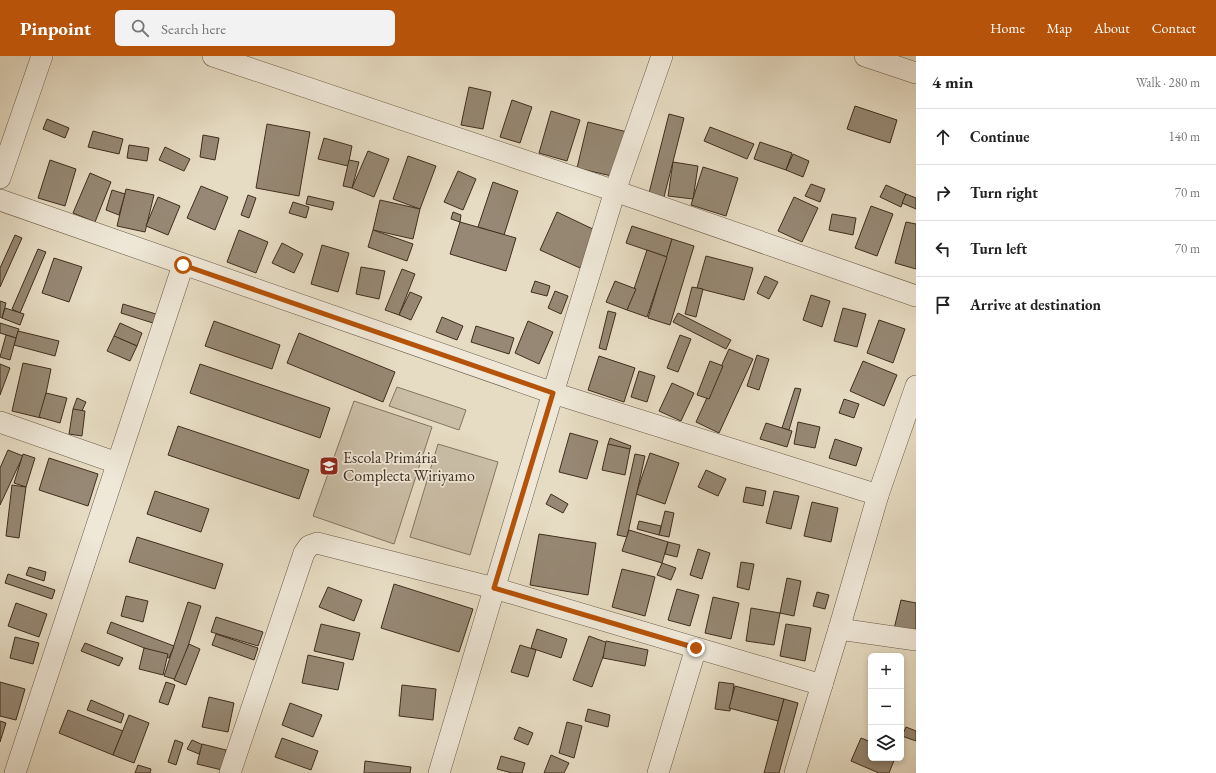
<!DOCTYPE html>
<meta charset="utf-8">
<style>
body{margin:0;font-family:"EB Garamond",serif;background:#f2f2f2;color:#222}
.controls{position:absolute;right:12px;bottom:12px;display:grid;overflow:hidden;border-radius:6px;box-shadow:0 2px 6px #0003}
.controls button{width:36px;height:36px;display:grid;place-items:center;padding:0;border:0;border-bottom:1px solid #e0e0e0;background:#fff;color:#222;font:20px sans-serif}
.stop{position:absolute;width:12px;height:12px;margin:-9px;border:3px solid #b45309;border-radius:50%;background:#fff}
.stop.end{background:#b45309;border-color:#fff;box-shadow:0 1px 4px #0008}
.list{margin:0;padding:0;list-style:none}
h2{display:flex;justify-content:space-between;align-items:center;height:52px;margin:0;padding:0 16px;font-size:17px}
h2 small{font-size:13px;font-weight:400;color:#767676}
.list li{display:grid;grid-template-columns:26px 1fr auto;gap:12px;align-items:center;box-sizing:border-box;height:56px;padding:0 16px;border-top:1px solid #e0e0e0}
.list b{display:block;font-size:15px;white-space:nowrap}
.list em{font-size:13px;font-style:normal;color:#767676}
.icon{flex:none;width:22px;height:22px;fill:none;stroke:currentColor;stroke-width:2;stroke-linecap:round;stroke-linejoin:round}
.map{position:relative;flex:none;width:916px;height:717px;overflow:hidden}
header{display:flex;align-items:center;gap:24px;box-sizing:border-box;height:56px;padding:0 20px;background:#b45309;color:#fff}
header strong{font-size:19px}
nav{display:flex;gap:22px;margin-inline-start:auto;font-size:14px}
.search{width:280px;height:36px;background:#f2f2f2;display:flex;align-items:center;gap:10px;box-sizing:border-box;padding:0 14px;border-radius:6px;color:#767676;font-size:15px}
main{display:flex}
aside{flex:1;background:#fff}
.map>svg:first-child{display:block}
</style>
<header>
<strong>Pinpoint</strong>
<div class="search"><svg class="icon" aria-label="search" viewBox="0 0 24 24"><circle cx="10" cy="10" r="6"/><path d="M15 15l6 6"/></svg>Search here</div>
<nav><a>Home</a><a>Map</a><a>About</a><a>Contact</a></nav>
</header>
<main>
<div class="map">
<svg width="916" height="717" viewBox="0 0 916 717">
<rect width="100%" height="100%" fill="#e6dcc3"/>
<filter id="stains"><feTurbulence type="fractalNoise" baseFrequency=".005" numOctaves="4"/><feColorMatrix values="0 0 0 0 .2 0 0 0 0 .09 0 0 0 0 .02 0 0 0 .5 -.17"/></filter>
<radialGradient id="worn" r=".72"><stop offset=".6" stop-color="#630" stop-opacity="0"/><stop offset="1" stop-color="#630" stop-opacity=".3"/></radialGradient>
<g fill="#cabea7" stroke="#857662">
<path d="M397,331L466,354L459,374L389,350Z"/>
<path d="M354,345L432,371L394,488L313,460Z"/>
<path d="M438,388L498,406L470,499L410,481Z"/>
</g>
<g fill="#968874" stroke="#402e1e">
<path d="M469,31L491,36L483,73L461,69Z"/>
<path d="M512,44L532,51L520,87L500,81Z"/>
<path d="M855,50L897,64L890,87L847,73Z"/>
<path d="M551,55L580,64L567,105L539,97Z"/>
<path d="M669,58L684,62L664,141L649,137Z"/>
<path d="M47,63L69,72L65,82L43,73Z"/>
<path d="M588,66L627,76L616,121L577,112Z"/>
<path d="M267,68L310,76L299,140L256,132Z"/>
<path d="M710,71L754,88L747,103L704,85Z"/>
<path d="M93,75L123,83L119,98L88,91Z"/>
<path d="M203,79L219,82L215,104L200,101Z"/>
<path d="M324,82L352,90L348,110L318,103Z"/>
<path d="M760,86L792,97L786,114L754,103Z"/>
<path d="M129,89L149,92L147,105L127,102Z"/>
<path d="M165,91L190,103L184,115L159,104Z"/>
<path d="M368,95L389,103L374,141L352,132Z"/>
<path d="M793,98L809,105L803,121L786,114Z"/>
<path d="M408,100L436,110L420,153L393,143Z"/>
<path d="M50,104L76,113L65,150L38,142Z"/>
<path d="M349,104L359,106L352,132L343,130Z"/>
<path d="M673,106L698,110L693,143L668,140Z"/>
<path d="M703,111L738,122L726,160L691,149Z"/>
<path d="M458,115L476,123L463,154L444,146Z"/>
<path d="M90,117L111,126L95,166L73,157Z"/>
<path d="M493,126L518,135L504,179L478,171Z"/>
<path d="M811,128L825,133L820,146L805,140Z"/>
<path d="M886,129L906,138L901,151L880,141Z"/>
<path d="M201,130L228,141L215,174L187,162Z"/>
<path d="M126,133L154,139L145,176L117,170Z"/>
<path d="M112,134L125,138L119,159L106,154Z"/>
<path d="M906,138L916,142V153L902,147Z"/>
<path d="M248,139L256,142L249,162L241,159Z"/>
<path d="M308,140L334,146L332,154L306,148Z"/>
<path d="M158,141L180,150L168,179L146,170Z"/>
<path d="M794,141L818,152L802,186L778,175Z"/>
<path d="M380,144L420,153L413,183L373,174Z"/>
<path d="M293,146L309,151L306,162L289,157Z"/>
<path d="M871,150L893,158L877,200L855,192Z"/>
<path d="M453,156L461,159L460,166L451,163Z"/>
<path d="M557,156L597,175L580,212L540,194Z"/>
<path d="M832,158L856,162L853,179L829,174Z"/>
<path d="M460,166L516,182L506,215L450,198Z"/>
<path d="M906,166L916,168V213L895,207Z"/>
<path d="M632,170L672,183L667,201L626,187Z"/>
<path d="M239,174L268,186L256,217L227,206Z"/>
<path d="M373,174L413,188L407,205L368,191Z"/>
<path d="M15,179L22,182L0,231V212Z"/>
<path d="M672,183L694,190L670,269L648,262Z"/>
<path d="M282,187L303,198L294,217L272,207Z"/>
<path d="M322,189L349,197L338,236L311,228Z"/>
<path d="M38,193L46,196L20,257L12,253Z"/>
<path d="M647,194L667,201L647,261L627,254Z"/>
<path d="M706,200L753,212L744,244L697,232Z"/>
<path d="M54,202L82,211L69,246L42,237Z"/>
<path d="M361,211L385,215L379,243L356,238Z"/>
<path d="M402,213L415,218L399,259L385,254Z"/>
<path d="M765,220L778,226L769,243L757,237Z"/>
<path d="M535,225L550,230L547,240L531,236Z"/>
<path d="M615,225L636,233L627,254L606,246Z"/>
<path d="M692,231L703,233L696,261L685,258Z"/>
<path d="M555,235L568,240L561,258L548,252Z"/>
<path d="M410,236L422,241L411,264L399,259Z"/>
<path d="M811,239L830,245L822,271L803,264Z"/>
<path d="M0,245L6,247L2,262L0,261Z"/>
<path d="M123,248L156,258L153,267L121,257Z"/>
<path d="M5,252L24,258L20,269L2,262Z"/>
<path d="M843,252L866,258L857,291L834,285Z"/>
<path d="M608,255L616,257L606,294L599,292Z"/>
<path d="M678,257L731,284L726,293L673,266Z"/>
<path d="M442,261L463,270L457,284L436,276Z"/>
<path d="M879,264L905,273L893,307L867,297Z"/>
<path d="M214,265L280,289L272,313L205,290Z"/>
<path d="M528,265L553,276L539,308L515,297Z"/>
<path d="M0,267L19,273L16,282L0,277Z"/>
<path d="M120,267L142,277L137,290L114,280Z"/>
<path d="M476,270L514,282L509,298L471,286Z"/>
<path d="M18,275L59,285L55,300L14,289Z"/>
<path d="M299,277L395,316L383,346L287,307Z"/>
<path d="M6,279L16,282L10,304L0,301Z"/>
<path d="M680,279L691,283L678,316L667,312Z"/>
<path d="M114,280L137,290L130,305L107,295Z"/>
<path d="M729,293L753,303L719,377L696,366Z"/>
<path d="M757,299L769,303L759,334L747,330Z"/>
<path d="M599,300L635,312L624,346L588,334Z"/>
<path d="M710,305L723,310L709,343L697,339Z"/>
<path d="M863,305L897,319L884,350L850,335Z"/>
<path d="M23,307L51,313L41,362L12,355Z"/>
<path d="M0,308L10,312L0,339Z"/>
<path d="M200,308L330,352L320,382L190,337Z"/>
<path d="M639,315L655,320L647,346L631,341Z"/>
<path d="M672,327L694,337L681,365L659,355Z"/>
<path d="M795,332L801,333L789,374L782,372Z"/>
<path d="M46,337L67,342L60,367L39,361Z"/>
<path d="M77,342L86,346L81,357L73,353Z"/>
<path d="M844,343L859,348L854,362L839,357Z"/>
<path d="M73,353L85,355L82,380L69,378Z"/>
<path d="M798,366L820,371L815,392L794,388Z"/>
<path d="M766,367L792,375L787,391L760,383Z"/>
<path d="M178,370L309,414L299,443L168,399Z"/>
<path d="M570,377L598,385L587,423L559,416Z"/>
<path d="M610,382L631,390L629,396L608,388Z"/>
<path d="M835,383L862,392L856,410L829,402Z"/>
<path d="M608,388L630,393L625,419L602,414Z"/>
<path d="M8,394L23,400L0,449V412Z"/>
<path d="M650,397L679,407L665,448L636,438Z"/>
<path d="M23,398L35,402L26,431L14,427Z"/>
<path d="M635,398L645,400L627,481L617,479Z"/>
<path d="M49,402L98,418L88,450L39,434Z"/>
<path d="M706,414L726,423L718,440L698,431Z"/>
<path d="M12,429L26,431L19,482L6,480Z"/>
<path d="M746,431L766,435L763,450L743,446Z"/>
<path d="M155,435L209,453L201,476L147,458Z"/>
<path d="M774,435L799,440L791,473L766,467Z"/>
<path d="M551,438L568,448L563,457L546,448Z"/>
<path d="M812,446L838,452L831,486L804,480Z"/>
<path d="M665,455L674,457L669,481L659,479Z"/>
<path d="M639,465L661,470L659,479L637,473Z"/>
<path d="M629,474L668,486L662,507L622,495Z"/>
<path d="M539,478L596,487L588,539L530,529Z"/>
<path d="M137,481L223,508L215,533L129,506Z"/>
<path d="M668,486L680,489L677,501L665,498Z"/>
<path d="M698,493L710,497L702,523L690,519Z"/>
<path d="M741,506L754,508L749,534L737,531Z"/>
<path d="M662,507L676,512L671,524L657,519Z"/>
<path d="M29,511L46,516L44,525L26,519Z"/>
<path d="M622,513L655,521L645,560L612,551Z"/>
<path d="M8,518L55,534L52,543L5,527Z"/>
<path d="M787,522L801,525L794,560L780,557Z"/>
<path d="M394,528L473,553L459,596L381,572Z"/>
<path d="M328,531L362,544L354,565L319,551Z"/>
<path d="M677,533L699,539L690,570L668,564Z"/>
<path d="M817,536L829,539L825,553L813,550Z"/>
<path d="M126,540L148,545L143,566L121,560Z"/>
<path d="M713,541L739,547L731,583L705,577Z"/>
<path d="M901,544L916,547V583L893,577Z"/>
<path d="M188,546L201,550L177,624L164,620Z"/>
<path d="M16,547L47,558L39,581L8,570Z"/>
<path d="M751,552L780,557L774,589L746,585Z"/>
<path d="M216,561L263,576L258,590L211,576Z"/>
<path d="M111,566L174,590L169,602L107,577Z"/>
<path d="M321,568L360,577L353,604L314,595Z"/>
<path d="M786,568L811,572L805,605L780,600Z"/>
<path d="M537,573L567,583L561,602L531,592Z"/>
<path d="M216,578L258,592L254,604L212,589Z"/>
<path d="M589,580L608,587L592,631L573,624Z"/>
<path d="M15,581L39,587L33,608L10,602Z"/>
<path d="M606,585L648,594L645,610L603,602Z"/>
<path d="M85,587L123,602L119,610L81,595Z"/>
<path d="M189,588L200,593L186,629L174,624Z"/>
<path d="M520,589L536,594L528,621L511,616Z"/>
<path d="M144,592L168,598L163,619L139,613Z"/>
<path d="M308,599L344,607L338,634L302,627Z"/>
<path d="M0,626L25,633L16,664L0,660Z"/>
<path d="M166,626L175,629L168,649L159,646Z"/>
<path d="M719,626L734,628L730,655L715,653Z"/>
<path d="M402,629L436,633L433,664L399,660Z"/>
<path d="M735,630L784,643L778,665L729,652Z"/>
<path d="M209,641L234,647L228,676L202,671Z"/>
<path d="M784,643L798,647L779,717H764Z"/>
<path d="M91,644L124,658L121,667L87,654Z"/>
<path d="M290,647L322,659L313,681L282,669Z"/>
<path d="M588,653L610,659L608,671L585,665Z"/>
<path d="M68,654L123,675L113,699L59,677Z"/>
<path d="M129,659L149,667L134,707L113,699Z"/>
<path d="M0,665L6,667L0,686Z"/>
<path d="M567,666L582,670L574,702L559,697Z"/>
<path d="M519,671L533,677L528,689L514,683Z"/>
<path d="M906,671L916,675V685L902,680Z"/>
<path d="M282,682L318,695L311,714L275,701Z"/>
<path d="M861,682L871,686V702H895L889,717H879L851,705Z"/>
<path d="M175,684L183,687L176,709L168,706Z"/>
<path d="M192,684L203,689L199,698L187,693Z"/>
<path d="M202,688L226,694L222,714L197,708Z"/>
<path d="M551,699L569,707L564,717H544Z"/>
<path d="M501,700L525,707L522,717H512L497,713Z"/>
<path d="M365,705L411,711L410,717H364Z"/>
<path d="M138,709L151,713L150,717H135Z"/>
</g>
<g fill="none" stroke-linecap="round" stroke-linejoin="round">
<g stroke="#6a5a47" stroke-width="22">
<g id="minor">
<path d="M213,0L615,135L916,240"/>
<path d="M865,0L916,17"/>
<path d="M0,122L42,0"/>
<path d="M0,144L553,337L878,439"/>
<path d="M0,366L117,407"/>
<path d="M839,573L916,584"/>
<path d="M15,717L183,209"/>
<path d="M230,717L304,497L309,490L317,487L494,532L822,629"/>
<path d="M439,717L553,337L615,135L662,0"/>
<path d="M658,717L696,592"/>
<path d="M795,717L839,573L878,439L916,330"/>
</g>
</g>
<use href="#minor" stroke="#efe8d8" stroke-width="21"/>
</g>
<g fill="none" stroke-linecap="round" stroke-linejoin="round">
<path stroke="#b45309" stroke-width="5" d="M183,209L553,337L494,532L696,592"/>
</g>
<defs>
<g id="school-square" transform="scale(1)"><rect x="-9" y="-9" width="18" height="18" rx="4" fill="#8f2418" stroke="#efe8d8"/><path d="M0-5L7-2L0 1L-7-2ZM-4 1L0 2.5L4 1V4Q0 6-4 4Z" fill="#fff"/></g>
</defs>
<g fill-rule="evenodd">
<use href="#school-square" x="329" y="410"/>
</g>
<g text-anchor="middle" stroke-width="3.5" stroke-linejoin="round" paint-order="stroke">
<g font-size="16" fill="#402e1e" stroke="#efe8d8" text-anchor="start">
<text x="343" y="407">Escola Primária<tspan x="343" dy="18">Complecta Wiriyamo</tspan></text>
</g>
</g>
<rect width="100%" height="100%" filter="url(#stains)"/>
<rect width="100%" height="100%" fill="url(#worn)"/>
</svg>
<div class="controls">
<button>+</button>
<button>−</button>
<button><svg class="icon" aria-label="layers" viewBox="0 0 24 24"><path d="M12 4l9 5-9 5-9-5zM3 14l9 5 9-5"/></svg></button>
</div>
<div class="stop" style="left:183px;top:209px"></div>
<div class="stop end" style="left:696px;top:592px"></div>
</div>
<aside>
<h2>4 min<small>Walk · 280 m</small></h2>
<ul class="list">
<li><svg class="icon" aria-label="ahead" viewBox="0 0 24 24"><path d="M12 20V5M6 11l6-6 6 6"/></svg><div><b>Continue</b></div><em>140 m</em></li>
<li><svg class="icon" aria-label="right" viewBox="0 0 24 24"><path d="M7 20v-9h11M14 6l5 5-5 5"/></svg><div><b>Turn right</b></div><em>70 m</em></li>
<li><svg class="icon" aria-label="left" viewBox="0 0 24 24"><path d="M17 20v-9H6M10 6l-5 5 5 5"/></svg><div><b>Turn left</b></div><em>70 m</em></li>
<li><svg class="icon" aria-label="arrive" viewBox="0 0 24 24"><path d="M6 21V4h12l-3 4 3 4H6"/></svg><div><b>Arrive at destination</b></div></li>
</ul>
</aside>
</main>
